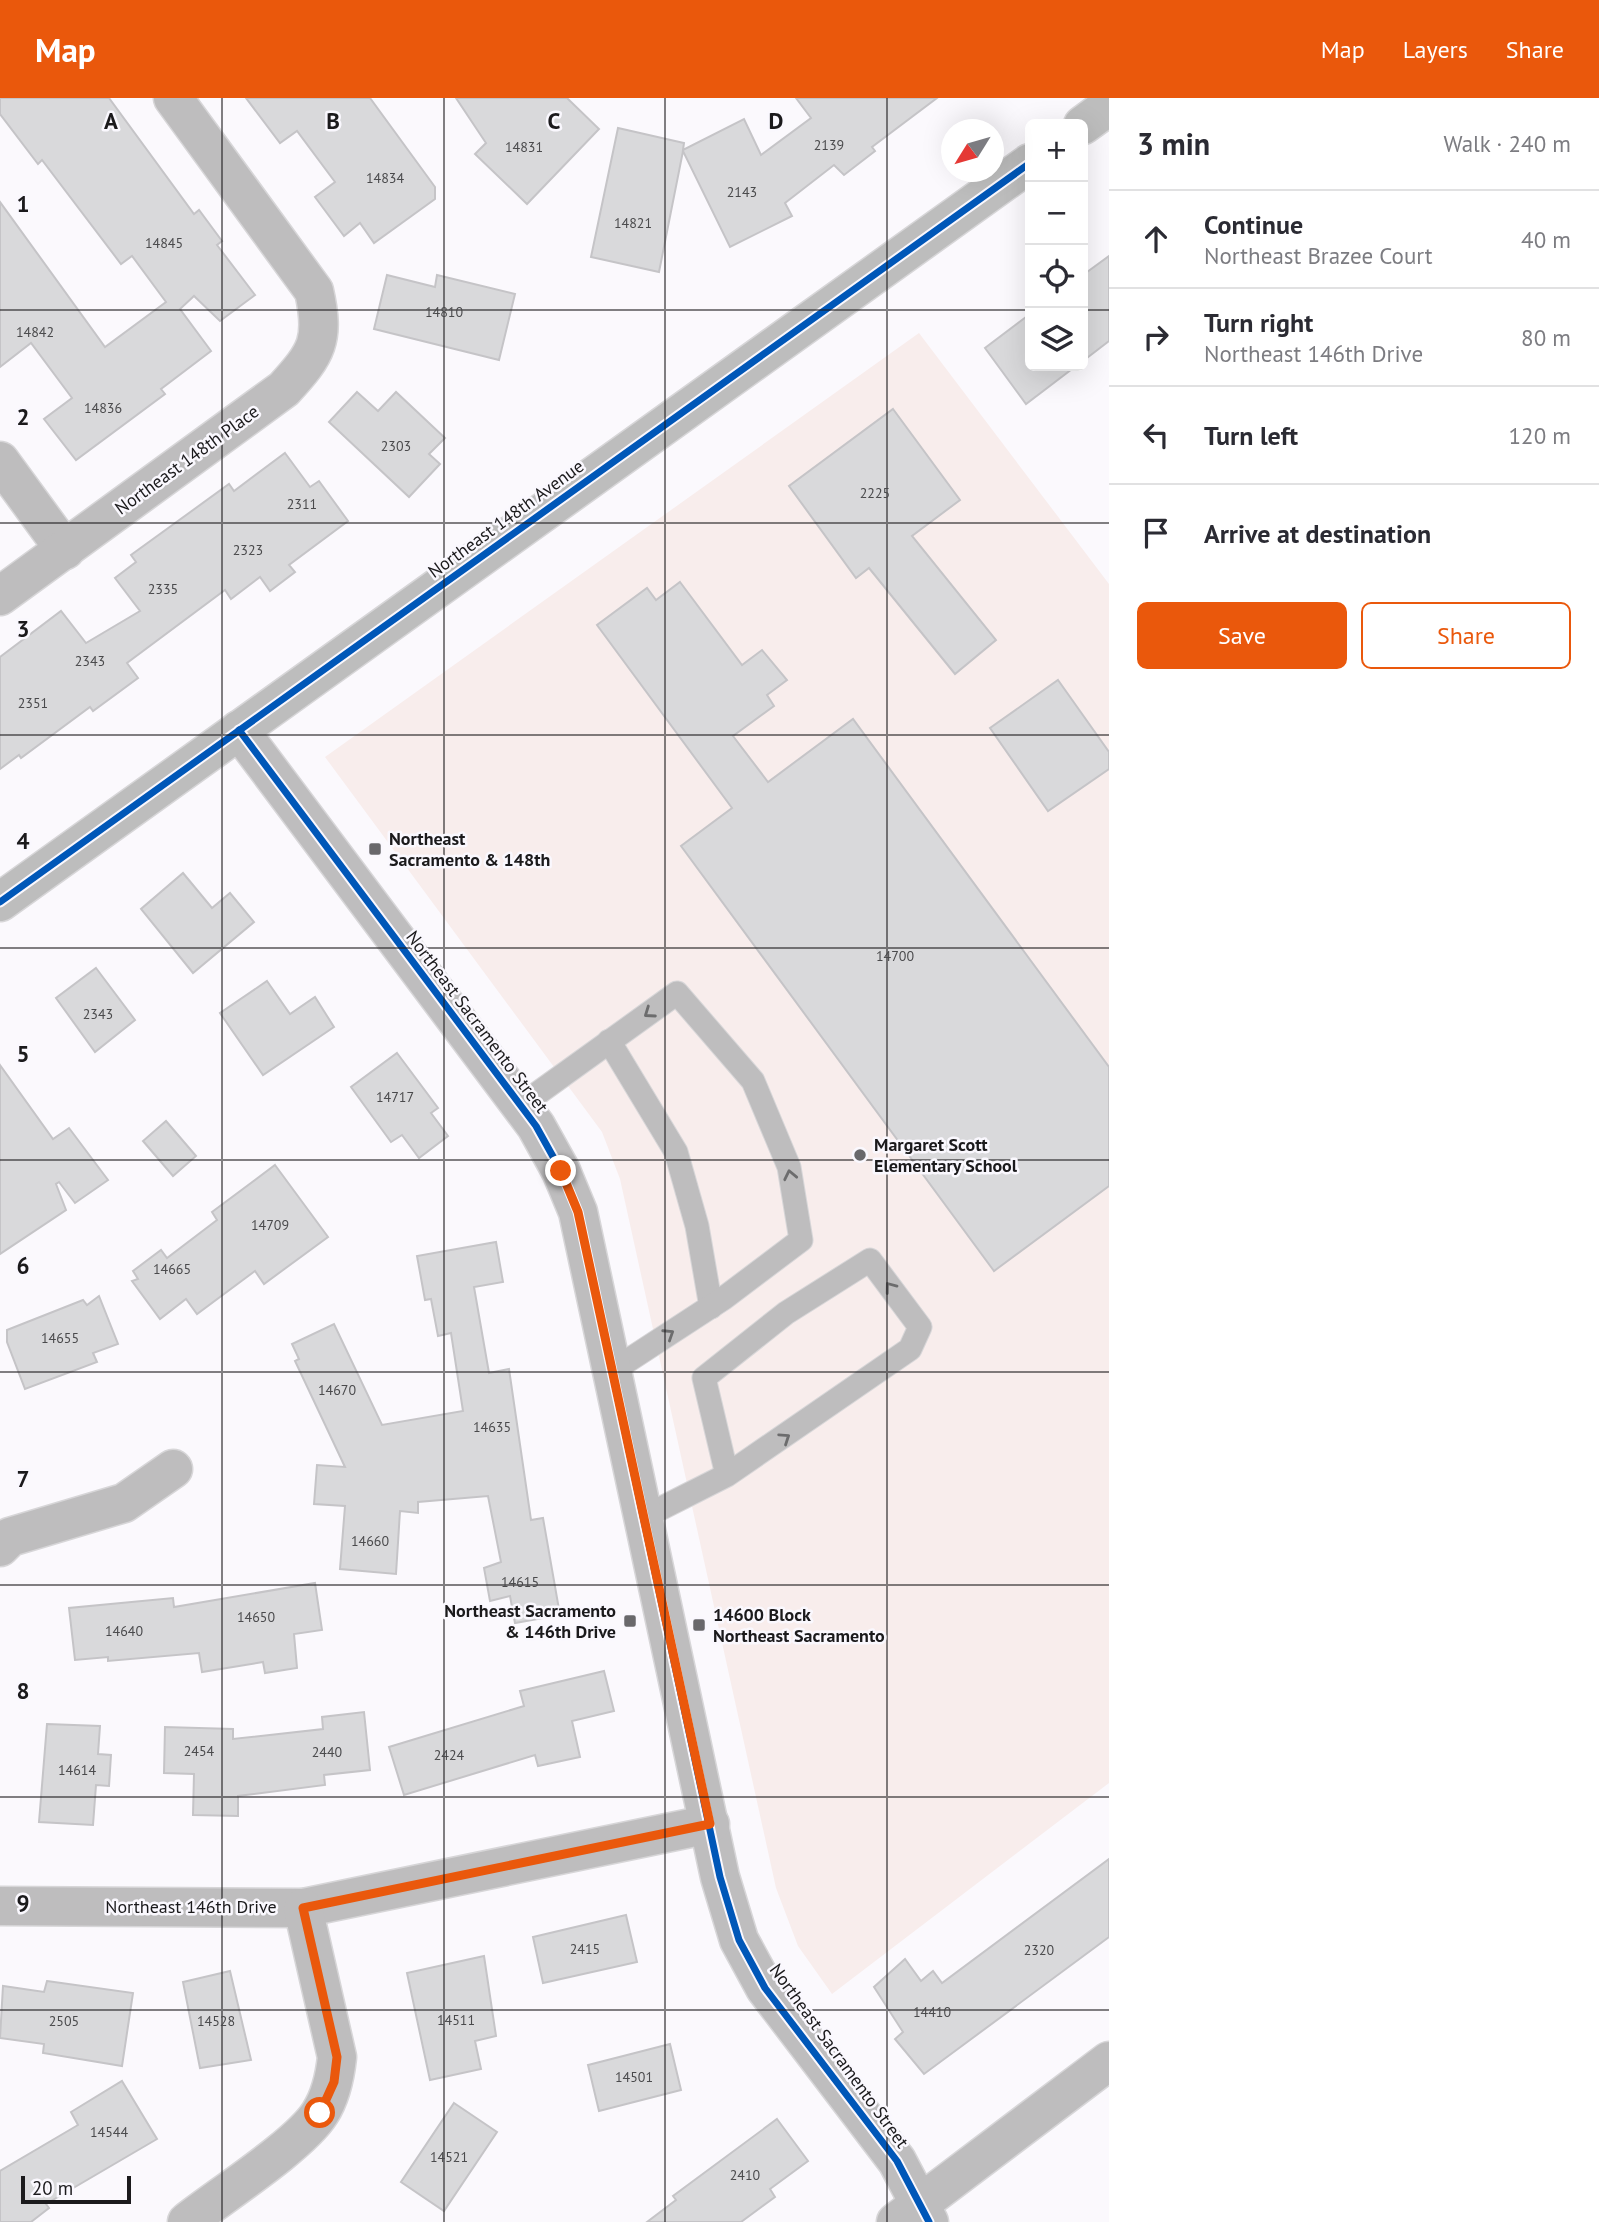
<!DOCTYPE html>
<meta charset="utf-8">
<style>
body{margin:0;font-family:"PT Sans",sans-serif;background:#f7f7f7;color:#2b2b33}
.controls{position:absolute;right:21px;top:21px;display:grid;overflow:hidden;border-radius:10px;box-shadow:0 7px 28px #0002}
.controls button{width:63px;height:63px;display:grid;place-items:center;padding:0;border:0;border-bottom:2px solid #e1e1e2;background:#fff;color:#2b2b33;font:35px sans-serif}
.compass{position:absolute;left:941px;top:21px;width:63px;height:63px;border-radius:50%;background:#fff;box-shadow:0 7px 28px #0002;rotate:233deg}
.scale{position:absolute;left:21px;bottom:18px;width:110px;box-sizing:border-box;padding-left:7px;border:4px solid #1b1a1c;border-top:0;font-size:19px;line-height:24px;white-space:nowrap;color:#1b1a1c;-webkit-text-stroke:5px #faf8fe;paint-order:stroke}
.stop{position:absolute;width:21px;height:21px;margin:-16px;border:5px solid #ea580c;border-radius:50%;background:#fff}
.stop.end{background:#ea580c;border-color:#fff;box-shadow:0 2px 7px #0008}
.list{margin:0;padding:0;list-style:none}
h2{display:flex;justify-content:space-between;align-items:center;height:91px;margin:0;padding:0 28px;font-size:30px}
h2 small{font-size:23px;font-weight:400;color:#7c7c81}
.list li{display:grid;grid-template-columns:46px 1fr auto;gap:21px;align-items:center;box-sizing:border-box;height:98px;padding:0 28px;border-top:2px solid #e1e1e2}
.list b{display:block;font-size:26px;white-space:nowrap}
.list p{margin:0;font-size:23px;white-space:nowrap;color:#7c7c81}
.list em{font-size:23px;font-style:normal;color:#7c7c81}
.actions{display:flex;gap:14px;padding:21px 28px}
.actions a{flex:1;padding:16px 0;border:2px solid #ea580c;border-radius:10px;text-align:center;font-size:24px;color:#ea580c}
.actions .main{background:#ea580c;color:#fff}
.icon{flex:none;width:38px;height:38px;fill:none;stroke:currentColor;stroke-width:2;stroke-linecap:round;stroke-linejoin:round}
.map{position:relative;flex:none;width:1109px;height:2124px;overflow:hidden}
header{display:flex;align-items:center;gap:42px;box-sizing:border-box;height:98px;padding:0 35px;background:#ea580c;color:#fff}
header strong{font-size:33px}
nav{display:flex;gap:38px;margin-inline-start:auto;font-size:24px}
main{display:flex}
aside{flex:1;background:#fff}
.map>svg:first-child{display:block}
</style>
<header>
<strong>Map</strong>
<nav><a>Map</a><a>Layers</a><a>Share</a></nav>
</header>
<main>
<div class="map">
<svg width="1109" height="2124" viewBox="0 0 1109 2124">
<rect width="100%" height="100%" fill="#fbf9fd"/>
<path fill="#f8edec" d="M919,235L1109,486V1685L832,1896L798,1848L776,1790L620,1081L602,1034L325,659Z"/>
<g fill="#d9d9db" stroke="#c5c4c7" stroke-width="2">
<path d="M0,0H109L194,116L199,112L222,143L217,147L255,197L220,223L194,198L180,211L211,253L161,291L165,296L76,362L44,321L72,300L31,245L0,269V104L105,249L166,204L132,158L121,166L42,62L38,66L0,16Z"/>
<path d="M246,0H370L435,89V101L374,145L360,125L344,138L315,99L335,84L297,33L280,45Z"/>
<path d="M456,0H567L599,31L527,106L475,56L486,45Z"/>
<path d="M796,0H937L872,49L875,53L844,77L834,67L785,105L792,118L730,149L683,53L659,174L591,159L618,30L684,45L683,52L744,21L761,57L811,20Z"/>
<path d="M1109,158V243L1083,263V177Z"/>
<path d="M387,177L435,189L437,177L515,196L499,262L374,231Z"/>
<path d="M1030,216V268H1076L1026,306L985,250Z"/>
<path d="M357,294L378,313L396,294L445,340L429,356L440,366L409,399L329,324Z"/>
<path d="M893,311L960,402L912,438L996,542L955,576L869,470L856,480L789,388Z"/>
<path d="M285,355L310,389L319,383L348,423L289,467L295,474L270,493L260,479L231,501L225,492L127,565L138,580L93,613L90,609L21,660L19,657L0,671V559L61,513L86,545L140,513L115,480L136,464L131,457L229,386L234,393Z"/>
<path d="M680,484L742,567L762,552L787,582L767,597L774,608L733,638L768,684L853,621L1109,969V1088L994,1173L681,748L732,710L597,527L647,490L656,502Z"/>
<path d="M1058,582L1109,654V671L1048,713L990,630Z"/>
<path d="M183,775L212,810L230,795L254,824L193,875L141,811Z"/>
<path d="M96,870L135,922L95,954L56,900Z"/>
<path d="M267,883L290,916L315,899L334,929L263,977L220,915Z"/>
<path d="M397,955L438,1010L431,1015L448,1038L419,1060L402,1037L391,1044L351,989Z"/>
<path d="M0,967L53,1041L69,1030L108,1082L75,1105L59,1084L56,1086L66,1112L0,1156Z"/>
<path d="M166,1023L196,1058L173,1078L143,1043Z"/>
<path d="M275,1067L328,1139L264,1186L255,1173L197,1216L186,1201L160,1221L132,1183L138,1181L133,1173L161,1152L167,1160L217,1122L212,1114Z"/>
<path d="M496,1144L503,1184L474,1189L489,1275L509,1271L531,1422L543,1420L560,1517L515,1525L510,1498L490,1503L484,1470L501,1464L488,1398L418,1404V1415L400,1413L396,1476L340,1471L345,1408L314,1406L317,1367L345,1369L295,1263L299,1261L292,1246L334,1226L382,1327L463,1313L451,1235L438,1238L431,1201L425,1202L417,1158Z"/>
<path d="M99,1198L118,1246L93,1255L97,1264L25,1291L7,1244V1232L83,1202L87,1207Z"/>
<path d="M315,1485L322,1532L294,1536L297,1570L265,1575L263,1564L202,1574L199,1555L108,1563V1559L75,1562L69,1510L173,1500L174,1509Z"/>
<path d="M604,1573L614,1613L572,1623L580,1659L538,1668L535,1657L404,1697L389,1649L524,1608L520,1593Z"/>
<path d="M364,1614L370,1672L324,1677L325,1687L238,1698V1718L193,1717L194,1676L164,1675L165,1629L233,1631V1641L323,1631L322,1619Z"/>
<path d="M47,1626L100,1628L98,1656L111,1657L109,1688L96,1687L93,1727L39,1724Z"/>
<path d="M1109,1761V1839L924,1976L895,1941L903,1934L874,1889L905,1861L921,1883L933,1873L942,1885Z"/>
<path d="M626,1817L637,1864L543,1885L533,1839Z"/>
<path d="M484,1858L496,1938L475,1943L481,1971L430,1982L407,1875Z"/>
<path d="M230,1873L251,1962L200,1970L183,1884Z"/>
<path d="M47,1883L133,1895L122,1968L43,1955L44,1946L0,1940L3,1888L44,1894Z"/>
<path d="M670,1946L681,1992L599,2013L588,1967Z"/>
<path d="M122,1983L157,2041L46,2106L49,2110L31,2124H0V2073L78,2027L71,2014Z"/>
<path d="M454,2005L497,2034L444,2113L401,2084Z"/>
<path d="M777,2021L808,2063L770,2091L775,2099L741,2124H647L676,2102L673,2098Z"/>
</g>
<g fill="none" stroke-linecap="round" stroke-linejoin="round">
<g stroke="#d7d6d8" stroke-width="25">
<g id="service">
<path d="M609,943L676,1054L697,1128L711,1209"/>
<path d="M520,1008L677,895L753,983L789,1069L801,1142L724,1200L612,1273"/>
<path d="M644,1419L727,1377L910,1251L920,1229L870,1162L786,1215L704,1280L727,1377"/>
</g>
</g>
<g stroke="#d7d6d8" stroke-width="41">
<g id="minor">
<path d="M0,363L65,452"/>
<path d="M0,498L284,291C317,255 325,242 314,193L173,0"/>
<path d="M239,632L536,1028L561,1073L578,1114L720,1779L739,1842L765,1890L897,2063L929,2124"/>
<path d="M0,1449L10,1439L124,1405L173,1371"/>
<path d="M0,1808L303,1810L710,1726"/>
<path d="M187,2124C220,2098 300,2047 320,2015C331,1998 335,1978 337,1959L303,1810"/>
<path d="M896,2124L1109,1963"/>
</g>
</g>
<g stroke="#d7d6d8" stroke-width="41">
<g id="secondary">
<path d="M1083,27L1109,8"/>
<path d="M0,804L1030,65"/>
</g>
</g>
<use href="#service" stroke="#bebdbe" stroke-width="23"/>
<use href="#minor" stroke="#bebdbe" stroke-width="38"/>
<use href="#secondary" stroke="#bdbdbd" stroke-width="38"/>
<g stroke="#faf8fe" stroke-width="11">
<g id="cycleway">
<path d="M239,632L536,1028L561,1073L578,1114L720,1779L739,1842L765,1890L897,2063L929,2124"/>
<path d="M0,804L1030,65"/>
</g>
</g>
<use href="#cycleway" stroke="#0057b8" stroke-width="7"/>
</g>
<defs><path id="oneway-chevron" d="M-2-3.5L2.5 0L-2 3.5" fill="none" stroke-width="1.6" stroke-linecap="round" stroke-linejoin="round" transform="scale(1.75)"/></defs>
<g stroke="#6c6c6d">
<use href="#oneway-chevron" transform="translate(649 915) rotate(145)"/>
<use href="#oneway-chevron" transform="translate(790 1077) rotate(-102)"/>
<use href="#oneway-chevron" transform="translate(890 1189) rotate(-127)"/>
<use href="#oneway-chevron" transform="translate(669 1236) rotate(-33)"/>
<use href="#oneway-chevron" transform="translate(785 1340) rotate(-34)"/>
</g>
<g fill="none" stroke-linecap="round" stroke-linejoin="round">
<path stroke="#ea580c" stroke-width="9" d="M320,2015L334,1984L337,1959L303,1810L710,1726L578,1114L561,1073"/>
</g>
<path fill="none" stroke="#1b1a1c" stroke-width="2" stroke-opacity="0.55" d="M222,0V2124M444,0V2124M665,0V2124M887,0V2124M0,212H1030M1083,212H1109M0,425H1109M0,637H1109M0,850H1109M0,1062H1109M0,1274H1109M0,1487H1109M0,1699H1109M0,1912H1109"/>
<g fill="#69686b" stroke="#faf8fe" stroke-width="2.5">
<rect x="368" y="744" width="14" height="14" rx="3.5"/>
<circle cx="860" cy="1057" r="7"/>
<rect x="623" y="1516" width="14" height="14" rx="3.5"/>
<rect x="692" y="1520" width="14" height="14" rx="3.5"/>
</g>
<g text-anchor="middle" stroke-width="5" stroke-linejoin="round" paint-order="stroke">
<g font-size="14" fill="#4a4a4c">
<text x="829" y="52">2139</text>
<text x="524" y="54">14831</text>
<text x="385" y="85">14834</text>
<text x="742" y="99">2143</text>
<text x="633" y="130">14821</text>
<text x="164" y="150">14845</text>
<text x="444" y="219">14810</text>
<text x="35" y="239">14842</text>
<text x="103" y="315">14836</text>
<text x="396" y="353">2303</text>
<text x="875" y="400">2225</text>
<text x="302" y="411">2311</text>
<text x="248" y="457">2323</text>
<text x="163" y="496">2335</text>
<text x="90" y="568">2343</text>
<text x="33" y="610">2351</text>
<text x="895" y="863">14700</text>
<text x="98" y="921">2343</text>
<text x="395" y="1004">14717</text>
<text x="270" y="1132">14709</text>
<text x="172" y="1176">14665</text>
<text x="60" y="1245">14655</text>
<text x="337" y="1297">14670</text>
<text x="492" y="1334">14635</text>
<text x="370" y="1448">14660</text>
<text x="520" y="1489">14615</text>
<text x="256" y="1524">14650</text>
<text x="124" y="1538">14640</text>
<text x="199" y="1658">2454</text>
<text x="327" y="1659">2440</text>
<text x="449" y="1662">2424</text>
<text x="77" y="1677">14614</text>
<text x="585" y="1856">2415</text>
<text x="1039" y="1857">2320</text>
<text x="932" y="1919">14410</text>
<text x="456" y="1927">14511</text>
<text x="64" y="1928">2505</text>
<text x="216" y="1928">14528</text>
<text x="634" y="1984">14501</text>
<text x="109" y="2039">14544</text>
<text x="449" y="2064">14521</text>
<text x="745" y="2082">2410</text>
</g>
<g font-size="18" fill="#1b1a1c" stroke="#faf8fe">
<text transform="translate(187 362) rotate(-36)" y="6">Northeast 148th Place</text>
<text transform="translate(506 421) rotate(-36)" y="6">Northeast 148th Avenue</text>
<text transform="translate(477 924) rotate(53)" y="6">Northeast Sacramento Street</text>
<text x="191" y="1815">Northeast 146th Drive</text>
<text transform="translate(839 1958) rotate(54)" y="6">Northeast Sacramento Street</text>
</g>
<g font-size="18" font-weight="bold" fill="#1b1a1c" stroke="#faf8fe" text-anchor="start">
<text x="389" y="747">Northeast<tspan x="389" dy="21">Sacramento &amp; 148th</tspan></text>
<text x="874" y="1053">Margaret Scott<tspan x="874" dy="21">Elementary School</tspan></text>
<text x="616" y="1519" text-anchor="end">Northeast Sacramento<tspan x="616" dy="21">&amp; 146th Drive</tspan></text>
<text x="713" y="1523">14600 Block<tspan x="713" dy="21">Northeast Sacramento</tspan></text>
</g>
</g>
<g font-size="23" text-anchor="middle" font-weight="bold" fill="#1b1a1c" stroke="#faf8fe" stroke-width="5" stroke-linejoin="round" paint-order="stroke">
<text x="111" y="31">A</text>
<text x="333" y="31">B</text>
<text x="554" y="31">C</text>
<text x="776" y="31">D</text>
<text x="23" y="114">1</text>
<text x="23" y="327">2</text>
<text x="23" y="539">3</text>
<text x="23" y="751">4</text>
<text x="23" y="964">5</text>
<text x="23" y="1176">6</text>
<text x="23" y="1389">7</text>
<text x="23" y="1601">8</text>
<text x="23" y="1813">9</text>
</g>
</svg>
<div class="controls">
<button>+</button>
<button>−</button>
<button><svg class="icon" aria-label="locate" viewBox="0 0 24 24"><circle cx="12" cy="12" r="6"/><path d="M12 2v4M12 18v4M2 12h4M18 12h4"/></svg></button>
<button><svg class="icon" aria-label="layers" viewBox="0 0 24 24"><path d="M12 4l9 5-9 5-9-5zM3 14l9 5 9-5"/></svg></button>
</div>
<svg class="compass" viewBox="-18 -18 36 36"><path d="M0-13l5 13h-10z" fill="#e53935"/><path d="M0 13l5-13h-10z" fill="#7c7c81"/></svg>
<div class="scale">20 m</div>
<div class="stop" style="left:320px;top:2015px"></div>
<div class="stop end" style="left:561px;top:1073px"></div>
</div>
<aside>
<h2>3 min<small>Walk · 240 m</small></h2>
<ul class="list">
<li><svg class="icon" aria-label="ahead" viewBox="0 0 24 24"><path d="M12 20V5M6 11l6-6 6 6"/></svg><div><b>Continue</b><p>Northeast Brazee Court</p></div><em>40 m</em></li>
<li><svg class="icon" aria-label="right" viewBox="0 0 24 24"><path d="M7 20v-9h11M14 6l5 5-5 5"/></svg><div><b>Turn right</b><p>Northeast 146th Drive</p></div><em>80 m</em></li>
<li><svg class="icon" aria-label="left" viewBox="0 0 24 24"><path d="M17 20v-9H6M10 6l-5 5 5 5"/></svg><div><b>Turn left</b></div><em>120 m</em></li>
<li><svg class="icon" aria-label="arrive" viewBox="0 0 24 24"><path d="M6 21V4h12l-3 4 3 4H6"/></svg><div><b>Arrive at destination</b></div></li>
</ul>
<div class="actions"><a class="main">Save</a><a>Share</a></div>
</aside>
</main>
